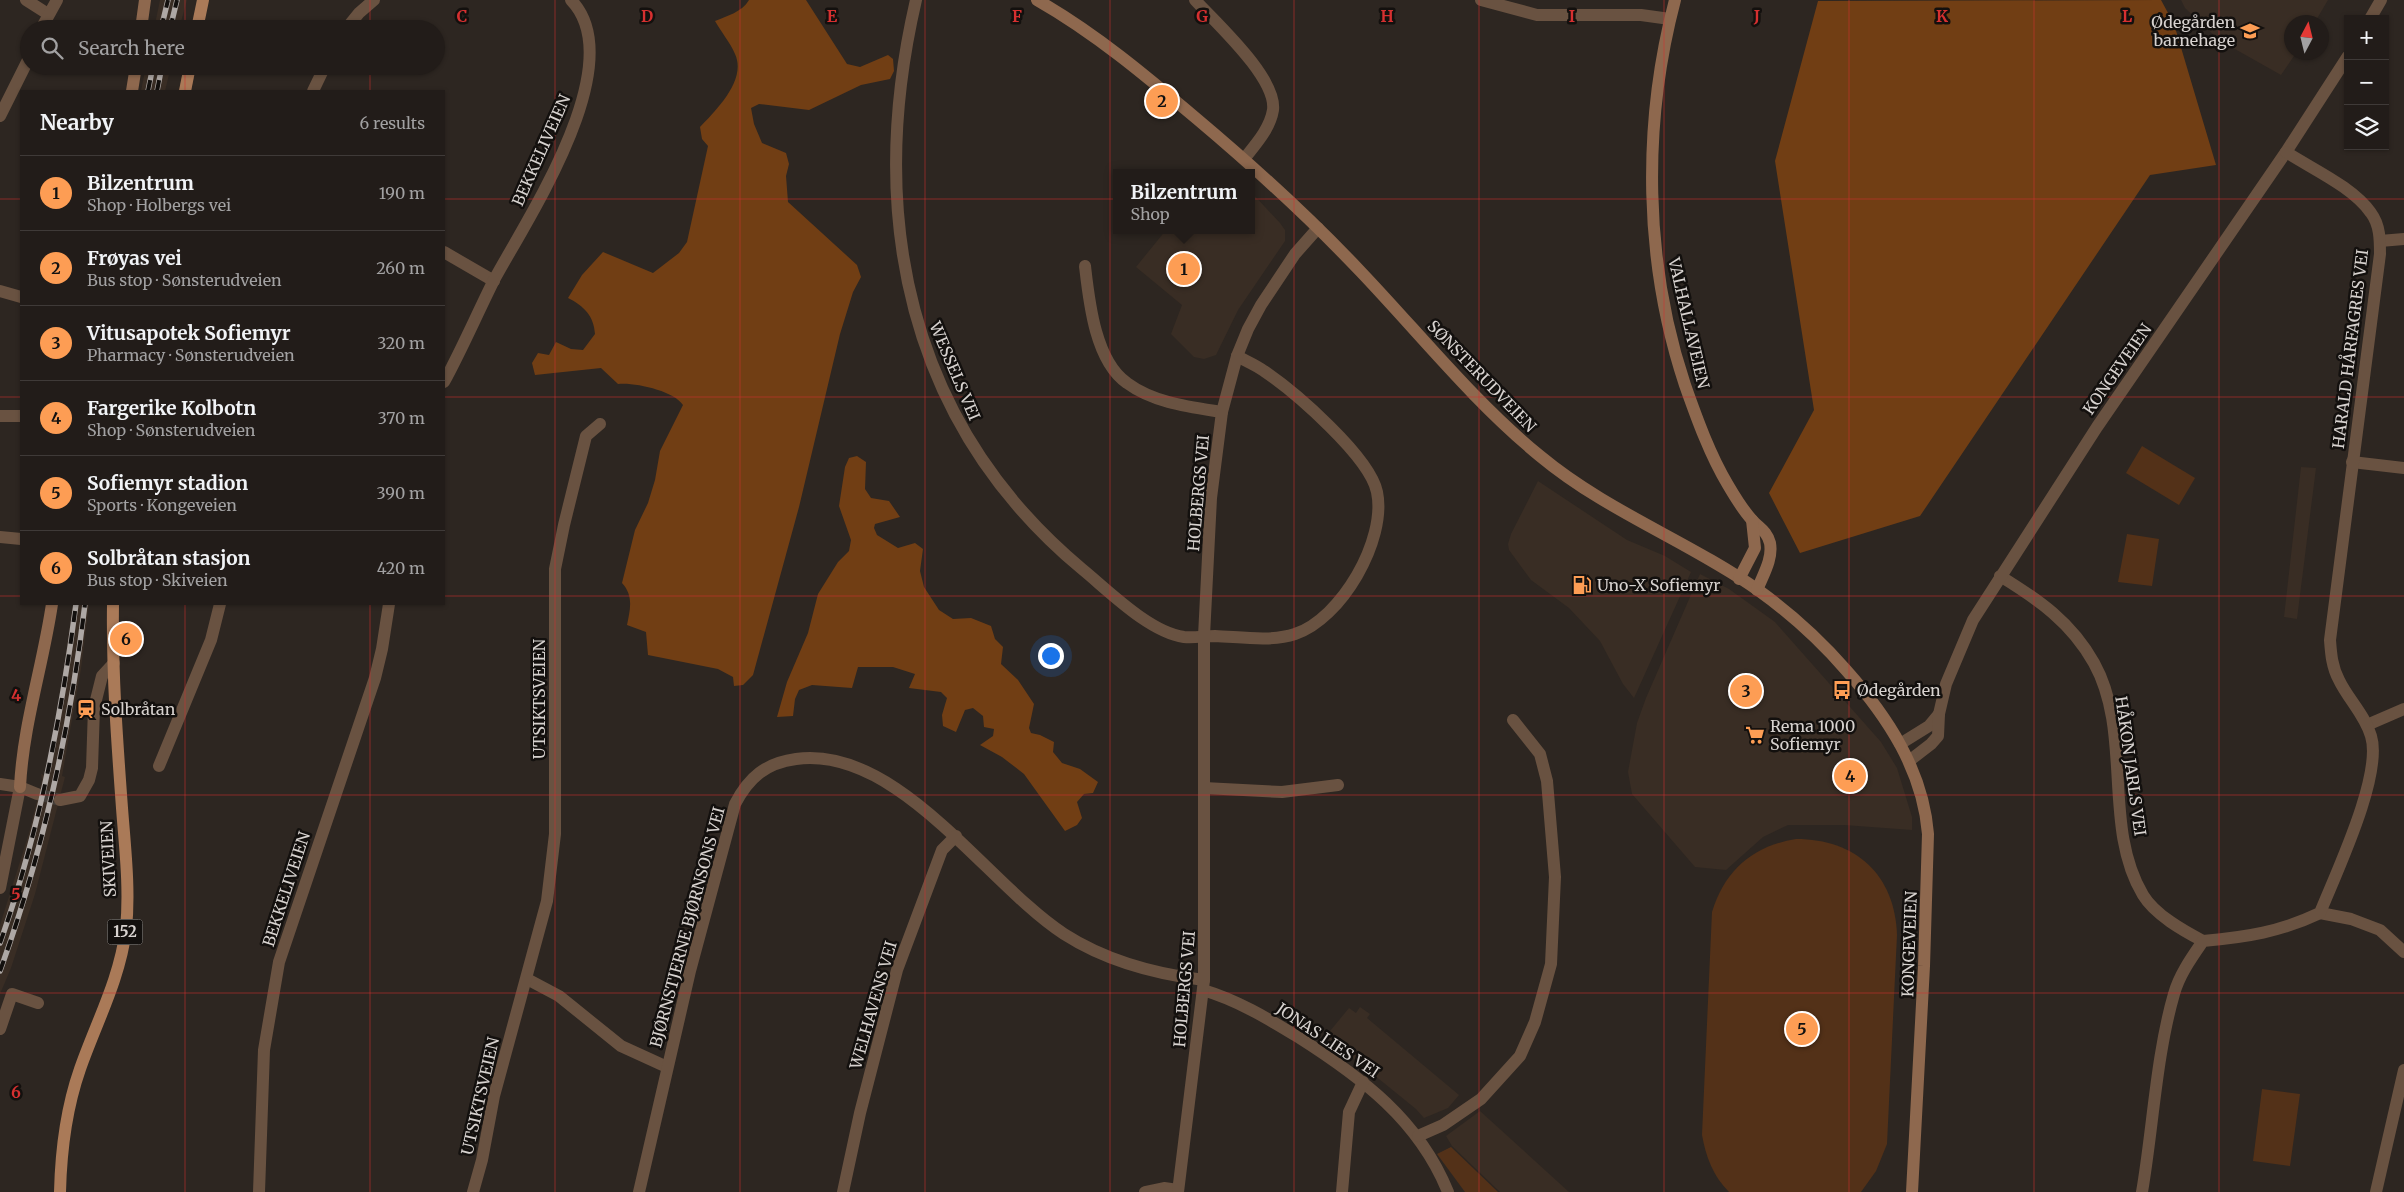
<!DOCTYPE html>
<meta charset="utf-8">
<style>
body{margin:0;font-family:Merriweather,serif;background:#2a2522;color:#f1f3f6}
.controls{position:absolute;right:15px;top:15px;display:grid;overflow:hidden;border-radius:0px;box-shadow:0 1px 4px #0004}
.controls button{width:45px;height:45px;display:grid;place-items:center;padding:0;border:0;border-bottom:1px solid #3f3a38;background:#221c19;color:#f1f3f6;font:25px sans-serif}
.compass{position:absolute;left:2284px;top:15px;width:45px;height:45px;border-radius:50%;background:#221c19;box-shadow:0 1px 4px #0004;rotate:7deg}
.you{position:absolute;left:1050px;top:655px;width:18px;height:18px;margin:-12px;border:4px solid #fff;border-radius:50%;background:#1a73e8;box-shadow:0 0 0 8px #1a73e833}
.badge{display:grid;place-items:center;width:32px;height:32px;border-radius:50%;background:#fd9d54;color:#111;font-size:16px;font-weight:700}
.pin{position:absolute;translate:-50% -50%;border:2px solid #fff;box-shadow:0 1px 5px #0006}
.popup{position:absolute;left:1113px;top:169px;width:142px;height:65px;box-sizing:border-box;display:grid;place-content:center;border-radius:0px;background:#221c19;filter:drop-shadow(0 1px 4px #0005);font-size:16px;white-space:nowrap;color:#a2a1a2}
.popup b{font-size:19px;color:#f1f3f6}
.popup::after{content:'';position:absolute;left:50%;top:100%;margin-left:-10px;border:10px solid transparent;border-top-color:#221c19}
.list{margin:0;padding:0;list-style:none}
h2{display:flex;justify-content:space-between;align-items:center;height:65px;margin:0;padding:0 20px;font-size:21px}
h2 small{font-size:16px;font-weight:400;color:#a2a1a2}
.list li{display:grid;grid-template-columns:32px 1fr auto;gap:15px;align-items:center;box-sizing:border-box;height:75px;padding:0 20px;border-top:1px solid #3f3a38}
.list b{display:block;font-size:19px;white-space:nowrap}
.list p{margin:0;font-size:16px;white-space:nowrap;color:#a2a1a2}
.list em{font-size:16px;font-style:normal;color:#a2a1a2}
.icon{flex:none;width:28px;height:28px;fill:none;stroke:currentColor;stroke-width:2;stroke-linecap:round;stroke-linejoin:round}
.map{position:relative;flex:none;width:2404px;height:1192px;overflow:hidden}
.search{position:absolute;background:#221c19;box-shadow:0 1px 4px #0004;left:20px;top:20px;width:425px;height:55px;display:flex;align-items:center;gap:12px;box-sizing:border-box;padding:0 18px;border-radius:28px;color:#a2a1a2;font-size:19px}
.panel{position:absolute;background:#221c19;box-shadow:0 1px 4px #0004;left:20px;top:90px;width:425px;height:515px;border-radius:0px}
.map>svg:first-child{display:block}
</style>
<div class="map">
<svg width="2404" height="1192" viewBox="0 0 2404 1192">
<rect width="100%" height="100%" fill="#2d2621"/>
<g fill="#392d24">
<path d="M160,0H187L179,29H154Z"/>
<path d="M2181,0H2328L2315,22H2292V52L2296,53L2281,75L2219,40L2185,8Z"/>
<path d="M146,66H171L165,91H141Z"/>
<path d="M1252,193L1280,223L1285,230V241L1238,310L1216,355L1204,359L1194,357L1171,334L1182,305L1136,267L1166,230H1252Z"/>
<path d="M2301,467L2316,468L2297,619L2284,617Z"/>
<path d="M1538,481L1627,540L1665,556L1691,572L1634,698L1623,684L1600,641L1569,608L1531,580L1509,550L1508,544L1511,534Z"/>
<path d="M1700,574L1729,589L1775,622L1881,742L1897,768L1912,817V830L1844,825H1788L1763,837L1726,870L1695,867L1632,794L1628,772L1637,723L1646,698Z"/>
<path d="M73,604H89L81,669L62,776L65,777L35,894L11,968L0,994V925L29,833L42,780L41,774L44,775L56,724Z"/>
<path d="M1360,1007L1370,1014L1367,1018L1459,1095L1448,1108L1424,1118L1416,1109L1326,1036L1349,1008L1356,1013Z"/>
<path d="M1480,1111L1569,1192H1500L1452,1146L1446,1136Z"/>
</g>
<g fill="#533118">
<path d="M2142,446L2195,478L2179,505L2126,473Z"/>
<path d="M2127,534L2159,539L2152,586L2118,582Z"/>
<path d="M1796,839C1856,839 1895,875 1897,935L1887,1144L1876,1171L1861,1192H1729C1713,1176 1706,1157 1702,1135L1712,912C1725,870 1753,846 1796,839Z"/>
<path d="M2262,1089L2300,1094L2290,1166L2253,1161Z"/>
<path d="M1451,1147L1498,1192H1465L1437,1154Z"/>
</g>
<g fill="#713e14">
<path d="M749,0H806L847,64L860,67L888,55L893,59L894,71L890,79L861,85L809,110L759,104L751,108L754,124L762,143L786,153L789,164L786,176L788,202L857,265L861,277L853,292L840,334L799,507L753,675L743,685L734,686L733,677L718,669L648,655L646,632L627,625C630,610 634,596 622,583L635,530L648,503L655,480L660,451L683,405C674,391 635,382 618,384L601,368L535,375L532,363L538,353L549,355L556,342L571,349L583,350L595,334C594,316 584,306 568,298L582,275L603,252L653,273L679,253L687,242L708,146L702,139L700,127C716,110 747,80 735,54C730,42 721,32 715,21C727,16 742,12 749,0Z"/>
<path d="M2161,0L2174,24L2216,165L2150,175L1920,516L1800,553L1769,493L1814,410L1775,161L1818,1Z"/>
<path d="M857,456L866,462L865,489L871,498L889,501L900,517L875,524L874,528L877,535L898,548L915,543L923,549L920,571L924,587L939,610L953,619L971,618L991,626L995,639L1003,647L1001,664L1018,680L1034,704L1029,728L1031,733L1040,735L1054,742L1053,752L1062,763L1080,769L1098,782L1093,793L1084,794L1077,802L1082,818L1077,825L1065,831L1024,774L1002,757L980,745L993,736L994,729L984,727L983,716L973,708L965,710L956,732L943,726L942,715L947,698L941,692L909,688L915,674L893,667H858L852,688L812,685L799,690L795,699L793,716L777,717L787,682L808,633L818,594L838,562L849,551L851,540L839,506L845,467L849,458Z"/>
</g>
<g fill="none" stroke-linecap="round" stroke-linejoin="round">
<path stroke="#46403b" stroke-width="12" stroke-dasharray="12 6" stroke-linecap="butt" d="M37,794L60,800"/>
<g stroke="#695241" stroke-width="12">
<path d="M26,0L48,14"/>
<path d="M916,0C866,215 907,423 1082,569C1109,591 1149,632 1184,637C1194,638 1205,636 1215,636C1241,637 1271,642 1295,634C1341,619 1387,540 1377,492C1370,457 1295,392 1264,371C1256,365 1246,361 1237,356"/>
<path d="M1195,0C1216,23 1277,78 1273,110C1270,129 1255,145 1244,159"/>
<path d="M1481,0L1537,15H1641L1670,19"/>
<path d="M2370,19L2381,0"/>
<path d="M41,29L57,0"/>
<path d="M346,29L359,13L374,0"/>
<path d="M313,91L325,66"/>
<path d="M0,116L29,58"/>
<path d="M2380,241L2404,239"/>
<path d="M444,252L494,281"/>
<path d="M1085,266C1089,301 1095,361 1127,383C1154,403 1190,407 1222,412"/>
<path d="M0,291L21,297"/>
<path d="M444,382C462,349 477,314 494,280C527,219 632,63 571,0"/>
<path d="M0,416H21"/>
<path d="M2352,462L2404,468"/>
<path d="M0,537L21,539"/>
<path d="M2000,576C2039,600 2071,622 2094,663C2133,733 2102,827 2143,895C2155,915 2184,931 2203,941"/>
<path d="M2367,725L2404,709"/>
<path d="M1900,744L1929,726L1939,714"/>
<path d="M1909,761L1931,744L1938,736L1939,714L1946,684L1973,620L2097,427L2286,152L2348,56"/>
<path d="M159,766L211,640L220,604"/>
<path d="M0,784L20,787L37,794"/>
<path d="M1204,788L1282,792L1338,785"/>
<path d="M60,800L80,796L89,780L92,768L94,708L102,676L114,663"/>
<path d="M0,888L20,787"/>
<path d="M2320,913L2351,919L2380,930L2404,952"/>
<path d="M527,979L559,996L621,1046L667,1067"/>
<path d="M1203,990C1237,1000 1267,1018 1298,1037C1361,1077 1419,1120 1448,1192"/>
<path d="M0,1029L12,994L38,1003"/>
<path d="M1418,1136L1443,1125L1481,1099L1520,1056L1535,1022L1551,964L1555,877L1547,781L1540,754L1513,720"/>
<path d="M259,1192L264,1050L279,962L375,678L382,649L389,604"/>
<path d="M473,1192L482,1160L494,1096L547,901L555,834V569L564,525L586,436L600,424"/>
<path d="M639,1192L690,971L735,804C749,777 766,763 796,759C898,745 987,884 1064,934C1106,961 1155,974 1204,980"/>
<path d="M843,1192L860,1113L897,970L942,850L956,836"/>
<path d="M1145,1192L1164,1188L1178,1190"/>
<path d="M1178,1192L1204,980V636L1211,498L1222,412L1237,356L1248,329L1261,305L1295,254L1318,228"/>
<path d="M1342,1192L1349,1112L1363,1082"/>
<path d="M2142,1192C2153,1128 2156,1056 2174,994C2179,975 2192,957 2203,941C2247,937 2280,932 2320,913C2336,873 2383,775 2371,736C2365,715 2348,699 2339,680C2332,667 2331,654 2330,640L2380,254C2380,240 2380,225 2371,213C2353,187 2312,169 2286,152"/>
<path d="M2376,1192L2404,1070"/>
</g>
<g stroke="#8e684e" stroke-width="12">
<path d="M1037,0C1095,33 1146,76 1197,119C1254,167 1310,218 1361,272C1420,334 1474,402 1540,456C1606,511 1688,541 1758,590C1790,613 1820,640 1846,670C1887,716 1923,770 1928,834L1924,966L1912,1192"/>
<path d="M1675,0C1642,125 1644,262 1685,385C1697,419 1710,455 1728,485C1735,497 1743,510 1752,520C1759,528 1767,531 1770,543C1773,559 1763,575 1757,590"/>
<path d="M141,29L145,0"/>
<path d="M132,91L136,66"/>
<path d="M1739,579L1755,548L1752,520"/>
<path d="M20,787C23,725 43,665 52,604"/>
</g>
<g stroke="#aa7a58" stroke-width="12">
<path d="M197,29L203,0"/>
<path d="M185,91L190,66"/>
<path d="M60,1192C61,1150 66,1109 80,1069C96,1023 120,979 126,929C130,889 125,848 122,808C117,740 112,672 113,604"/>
</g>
<g stroke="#aea8a5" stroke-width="5.5">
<g id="rail">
<path d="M161,29L168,0"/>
<path d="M170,29L177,0"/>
<path d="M148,91L153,66"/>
<path d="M157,91L162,66"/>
<path d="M0,943C39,833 61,719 76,604"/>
<path d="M0,971C43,852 70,729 85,604"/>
</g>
</g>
<use href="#rail" stroke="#13100e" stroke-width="4" stroke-dasharray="11" stroke-linecap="butt"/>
</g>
<path fill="none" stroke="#d63030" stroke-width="1" stroke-opacity="0.55" d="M185,0V29M370,0V29M555,0V1192M740,0V1192M925,0V1192M1110,0V1192M1294,0V1192M1479,0V1192M1664,0V1192M1849,0V1192M2034,0V1192M2219,0V1192M185,66V91M370,66V91M0,199H21M444,199H2404M0,397H21M444,397H2404M0,596H21M444,596H2404M185,604V1192M370,604V1192M0,795H2404M0,993H2404"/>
<defs>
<g id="school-bare" transform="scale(1.5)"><path d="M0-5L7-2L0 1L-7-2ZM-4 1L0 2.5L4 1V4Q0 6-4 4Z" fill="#fd9d54" stroke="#13100e" stroke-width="2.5" paint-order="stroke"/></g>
<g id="fuel-bare" transform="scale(1.5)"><path d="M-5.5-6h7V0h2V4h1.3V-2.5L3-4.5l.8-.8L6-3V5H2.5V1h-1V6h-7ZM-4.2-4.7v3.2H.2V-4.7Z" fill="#fd9d54" stroke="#13100e" stroke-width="2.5" paint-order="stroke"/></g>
<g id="bus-bare" transform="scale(1.5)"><path d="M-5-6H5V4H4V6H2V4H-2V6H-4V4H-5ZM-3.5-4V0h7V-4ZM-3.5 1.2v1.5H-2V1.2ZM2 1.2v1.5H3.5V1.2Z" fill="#fd9d54" stroke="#13100e" stroke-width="2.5" paint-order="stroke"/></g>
<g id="station-bare" transform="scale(1.5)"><path d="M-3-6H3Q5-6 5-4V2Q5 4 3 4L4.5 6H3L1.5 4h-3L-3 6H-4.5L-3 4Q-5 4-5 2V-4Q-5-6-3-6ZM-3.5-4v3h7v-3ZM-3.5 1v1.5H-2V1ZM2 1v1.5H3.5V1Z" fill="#fd9d54" stroke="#13100e" stroke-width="2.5" paint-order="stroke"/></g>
<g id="supermarket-bare" transform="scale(1.5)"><path d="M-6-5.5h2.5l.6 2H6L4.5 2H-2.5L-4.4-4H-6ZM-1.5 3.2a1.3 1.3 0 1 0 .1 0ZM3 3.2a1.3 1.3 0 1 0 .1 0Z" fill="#fd9d54" stroke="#13100e" stroke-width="2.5" paint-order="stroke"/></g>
</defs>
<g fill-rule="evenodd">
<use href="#school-bare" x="2250" y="31"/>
<use href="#fuel-bare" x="1582" y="585"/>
<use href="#bus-bare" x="1842" y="690"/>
<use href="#station-bare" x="86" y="709"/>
<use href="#supermarket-bare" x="1755" y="735"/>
</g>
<g text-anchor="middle" stroke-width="5" stroke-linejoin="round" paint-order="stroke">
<rect fill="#13100e" stroke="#9c9895" stroke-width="1" x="107.5" y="919.5" width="35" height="25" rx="4"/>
<g font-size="15" font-weight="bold" fill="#d7d2cf">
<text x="125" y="937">152</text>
</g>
<g font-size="16" fill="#d7d2cf" stroke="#13100e" text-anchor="start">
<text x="2235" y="28" text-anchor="end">Ødegården<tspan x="2235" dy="18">barnehage</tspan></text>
<text x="1597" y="591">Uno-X Sofiemyr</text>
<text x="1857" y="696">Ødegården</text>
<text x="101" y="715">Solbråtan</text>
<text x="1770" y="732">Rema 1000<tspan x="1770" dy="18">Sofiemyr</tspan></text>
</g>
<g font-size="16" fill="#d7d2cf" stroke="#13100e">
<text transform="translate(541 150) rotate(-66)" y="6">BEKKELIVEIEN</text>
<text transform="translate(1689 323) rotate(77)" y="6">VALHALLAVEIEN</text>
<text transform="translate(2350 349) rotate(-83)" y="6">HARALD HÅRFAGRES VEI</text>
<text transform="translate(2117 369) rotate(-55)" y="6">KONGEVEIEN</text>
<text transform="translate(955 371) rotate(67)" y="6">WESSELS VEI</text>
<text transform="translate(1482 376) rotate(46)" y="6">SØNSTERUDVEIEN</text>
<text transform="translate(1198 493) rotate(-85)" y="6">HOLBERGS VEI</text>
<text transform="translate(539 699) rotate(-90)" y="6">UTSIKTSVEIEN</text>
<text transform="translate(2131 766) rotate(82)" y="6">HÅKON JARLS VEI</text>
<text transform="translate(108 859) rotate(-93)" y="6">SKIVEIEN</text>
<text transform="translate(286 889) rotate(-72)" y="6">BEKKELIVEIEN</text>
<text transform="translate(687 927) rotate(-75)" y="6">BJØRNSTJERNE BJØRNSONS VEI</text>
<text transform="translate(1909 944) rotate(-88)" y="6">KONGEVEIEN</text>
<text transform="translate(1184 989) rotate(-85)" y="6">HOLBERGS VEI</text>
<text transform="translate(873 1005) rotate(-74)" y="6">WELHAVENS VEI</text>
<text transform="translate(1328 1040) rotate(34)" y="6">JONAS LIES VEI</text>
<text transform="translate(480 1096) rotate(-77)" y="6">UTSIKTSVEIEN</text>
</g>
</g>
<g font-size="16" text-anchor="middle" font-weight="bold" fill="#d63030" stroke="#13100e" stroke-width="5" stroke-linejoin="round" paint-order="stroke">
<text x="462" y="22">C</text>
<text x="647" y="22">D</text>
<text x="832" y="22">E</text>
<text x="1017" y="22">F</text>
<text x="1202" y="22">G</text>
<text x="1387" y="22">H</text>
<text x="1572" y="22">I</text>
<text x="1757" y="22">J</text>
<text x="1942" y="22">K</text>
<text x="2127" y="22">L</text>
<text x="16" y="701">4</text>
<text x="16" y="900">5</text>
<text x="16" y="1098">6</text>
</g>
</svg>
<div class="controls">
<button>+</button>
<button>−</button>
<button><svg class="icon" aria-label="layers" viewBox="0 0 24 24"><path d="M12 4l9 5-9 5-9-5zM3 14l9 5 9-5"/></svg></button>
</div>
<svg class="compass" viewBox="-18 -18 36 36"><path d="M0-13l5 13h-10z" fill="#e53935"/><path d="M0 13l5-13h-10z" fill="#a2a1a2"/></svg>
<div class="you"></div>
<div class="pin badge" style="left:1184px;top:269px">1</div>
<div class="popup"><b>Bilzentrum</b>Shop</div>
<div class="pin badge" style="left:1162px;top:101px">2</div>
<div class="pin badge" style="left:1746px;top:691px">3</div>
<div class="pin badge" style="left:1850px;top:776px">4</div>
<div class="pin badge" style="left:1802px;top:1029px">5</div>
<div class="pin badge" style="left:126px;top:639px">6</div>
<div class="search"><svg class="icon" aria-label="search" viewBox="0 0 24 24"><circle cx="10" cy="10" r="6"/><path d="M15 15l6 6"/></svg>Search here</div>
<section class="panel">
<h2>Nearby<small>6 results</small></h2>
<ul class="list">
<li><span class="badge">1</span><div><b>Bilzentrum</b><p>Shop · Holbergs vei</p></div><em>190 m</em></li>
<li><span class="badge">2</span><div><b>Frøyas vei</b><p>Bus stop · Sønsterudveien</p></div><em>260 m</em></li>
<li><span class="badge">3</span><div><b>Vitusapotek Sofiemyr</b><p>Pharmacy · Sønsterudveien</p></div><em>320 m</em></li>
<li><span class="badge">4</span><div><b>Fargerike Kolbotn</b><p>Shop · Sønsterudveien</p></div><em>370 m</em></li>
<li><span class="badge">5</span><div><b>Sofiemyr stadion</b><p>Sports · Kongeveien</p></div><em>390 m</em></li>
<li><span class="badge">6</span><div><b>Solbråtan stasjon</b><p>Bus stop · Skiveien</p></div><em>420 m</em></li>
</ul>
</section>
</div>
